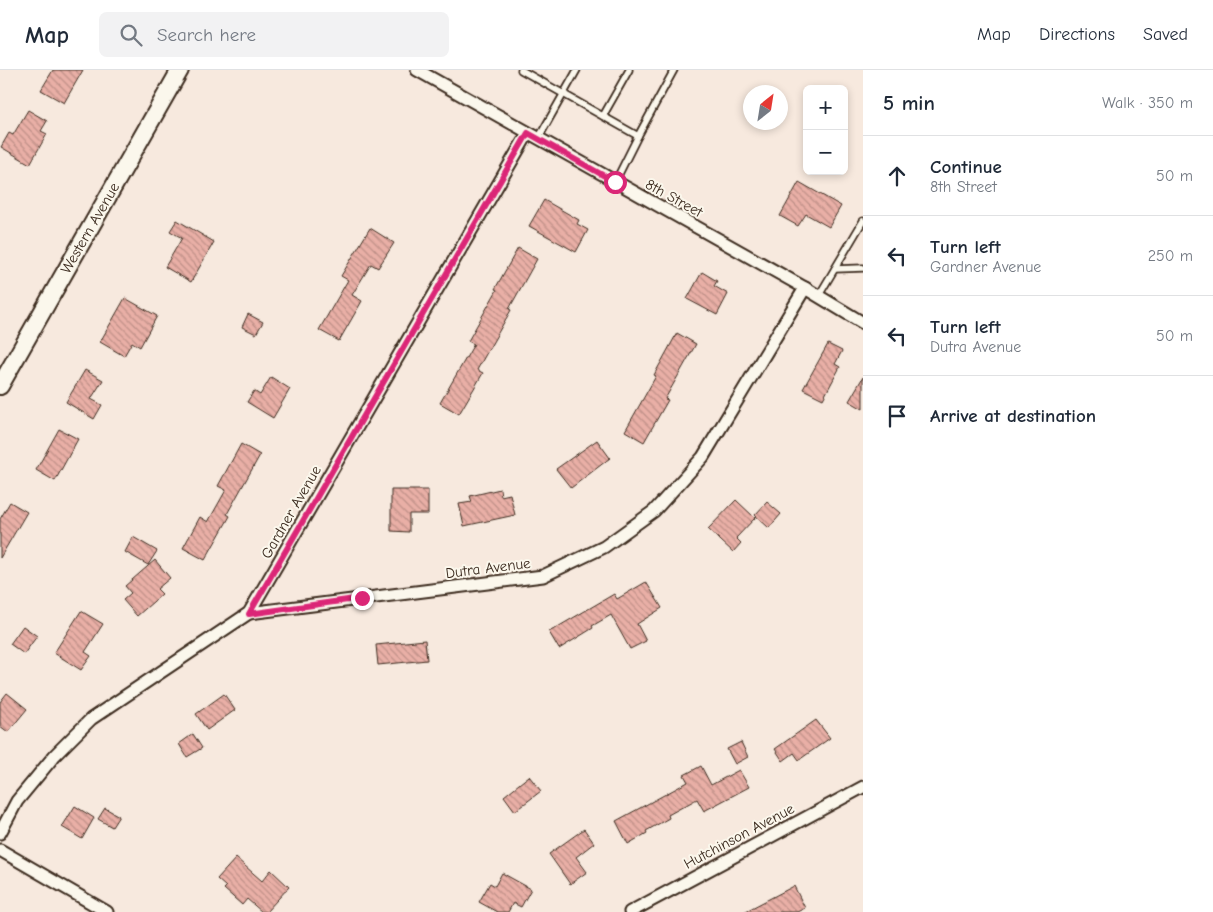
<!DOCTYPE html>
<meta charset="utf-8">
<style>
body{margin:0;font-family:"Comic Neue",sans-serif;background:#f2f2f3;color:#1f2937}
.controls{position:absolute;right:15px;top:15px;display:grid;overflow:hidden;border-radius:8px;box-shadow:0 2px 8px #0003}
.controls button{width:45px;height:45px;display:grid;place-items:center;padding:0;border:0;border-bottom:1px solid #e0e1e3;background:#fff;color:#1f2937;font:25px sans-serif}
.compass{position:absolute;left:743px;top:15px;width:45px;height:45px;border-radius:50%;background:#fff;box-shadow:0 2px 8px #0003;rotate:30deg}
.stop{position:absolute;width:15px;height:15px;margin:-11px;border:4px solid #db2777;border-radius:50%;background:#fff}
.stop.end{background:#db2777;border-color:#fff;box-shadow:0 1px 5px #0008}
.list{margin:0;padding:0;list-style:none}
h2{display:flex;justify-content:space-between;align-items:center;height:65px;margin:0;padding:0 20px;font-size:21px}
h2 small{font-size:16px;font-weight:400;color:#747a83}
.list li{display:grid;grid-template-columns:32px 1fr auto;gap:15px;align-items:center;box-sizing:border-box;height:80px;padding:0 20px;border-top:1px solid #e0e1e3}
.list b{display:block;font-size:19px;white-space:nowrap}
.list p{margin:0;font-size:16px;white-space:nowrap;color:#747a83}
.list em{font-size:16px;font-style:normal;color:#747a83}
.icon{flex:none;width:28px;height:28px;fill:none;stroke:currentColor;stroke-width:2;stroke-linecap:round;stroke-linejoin:round}
.map{position:relative;flex:none;width:863px;height:842px;overflow:hidden}
header{display:flex;align-items:center;gap:30px;box-sizing:border-box;height:70px;padding:0 25px;background:#fff;border-bottom:1px solid #e0e1e3}
header strong{font-size:24px}
nav{display:flex;gap:28px;margin-inline-start:auto;font-size:18px}
.search{width:350px;height:45px;background:#f2f2f3;display:flex;align-items:center;gap:12px;box-sizing:border-box;padding:0 18px;border-radius:8px;color:#747a83;font-size:19px}
main{display:flex}
aside{flex:1;background:#fff}
.map>svg:first-child{display:block}
</style>
<header>
<strong>Map</strong>
<div class="search"><svg class="icon" aria-label="search" viewBox="0 0 24 24"><circle cx="10" cy="10" r="6"/><path d="M15 15l6 6"/></svg>Search here</div>
<nav><a>Map</a><a>Directions</a><a>Saved</a></nav>
</header>
<main>
<div class="map">
<svg width="863" height="842" viewBox="0 0 863 842">
<defs>
<pattern id="building-back-hatch" width="6" height="6" patternUnits="userSpaceOnUse" patternTransform="scale(1.25)"><rect width="6" height="6" fill="#e9afa6"/><path d="M-1 5l2 2M0 0l6 6M5-1l2 2" fill="none" stroke="#be8f87"/></pattern>
</defs>
<rect width="100%" height="100%" fill="#f7e9de"/>
<filter id="ink" filterUnits="userSpaceOnUse"><feTurbulence type="fractalNoise" baseFrequency=".02" numOctaves="2"/><feDisplacementMap in="SourceGraphic" scale="10" xChannelSelector="R" yChannelSelector="G"/><feConvolveMatrix kernelMatrix="1 2 1 2 8 2 1 2 1" color-interpolation-filters="sRGB"/></filter>
<g filter="url(#ink)">
<g fill="url(#building-back-hatch)" stroke="#3b2a1e">
<path d="M53,0H83L64,33L41,20Z"/>
<path d="M28,40L47,51L41,61L47,64L30,94L1,77L9,63L13,65Z"/>
<path d="M799,112L841,136L829,157L806,144L798,156L780,146Z"/>
<path d="M544,130L579,150L577,154L588,160L576,182L529,156Z"/>
<path d="M177,150L214,172L191,212L165,197L182,168L170,161Z"/>
<path d="M370,158L394,173L378,198L371,194L352,225L362,231L339,271L319,260L348,210L341,206Z"/>
<path d="M518,178L537,189L509,239L511,240L477,300L483,303L459,344L440,333L474,274L468,271L497,220L495,219Z"/>
<path d="M702,202L717,211L714,216L728,224L717,245L687,229Z"/>
<path d="M125,228L157,246L140,277L132,272L124,286L100,272Z"/>
<path d="M248,244L263,252L256,264L242,257Z"/>
<path d="M677,263L696,274L665,329L668,330L644,372L625,361L656,306L654,305Z"/>
<path d="M828,274L842,281L835,294L840,297L823,329L803,319Z"/>
<path d="M85,300L103,310L91,329L102,335L94,349L66,332Z"/>
<path d="M271,307L290,319L273,348L247,332L254,321L260,325Z"/>
<path d="M863,307V339L849,331Z"/>
<path d="M59,359L78,369L55,411L36,400Z"/>
<path d="M597,370L610,388L571,418L556,399Z"/>
<path d="M241,374L260,385L227,444L230,446L205,490L183,478L200,447L208,452L226,420L218,416Z"/>
<path d="M500,419L501,426L510,424L515,445L464,456L459,434L472,432L470,426Z"/>
<path d="M391,420H428V444H409V462L391,461Z"/>
<path d="M736,430L755,448L736,468L741,473L733,482L708,459Z"/>
<path d="M10,432L27,442L0,488V449Z"/>
<path d="M767,432L781,444L769,458L755,445Z"/>
<path d="M133,467L157,481L148,495L125,482Z"/>
<path d="M155,490L170,508L157,519L162,524L137,546L123,530L131,523L125,516Z"/>
<path d="M646,512L662,538L637,554L646,571L630,579L611,545L592,556L593,558L559,579L549,562L614,524L617,529Z"/>
<path d="M81,541L103,554L85,582L91,586L81,600L54,583Z"/>
<path d="M23,556L37,566L24,584L10,574Z"/>
<path d="M425,570L427,590L378,595L376,575Z"/>
<path d="M7,623L27,639L8,662L0,656V632Z"/>
<path d="M224,624L235,640L207,660L196,644Z"/>
<path d="M816,650L830,668L799,690L794,683L783,691L775,679Z"/>
<path d="M193,664L202,678L187,687L179,674Z"/>
<path d="M741,672L748,687L735,694L727,679Z"/>
<path d="M701,696L711,715L739,700L749,717L704,741L697,729L668,745L669,748L646,761L647,763L628,774L616,751L688,712L684,705Z"/>
<path d="M529,706L541,721L515,741L504,726Z"/>
<path d="M75,736L94,748L82,769L62,757Z"/>
<path d="M105,738L119,746L112,757L98,749Z"/>
<path d="M584,759L594,773L576,787L587,802L570,814L549,784Z"/>
<path d="M236,788L262,811L271,800L289,817L266,842H262L247,829L242,835L224,819L226,817L217,809Z"/>
<path d="M502,803L531,819L521,837L513,833L508,842H497L479,832L490,813L495,816Z"/>
<path d="M794,816L805,838L797,842H744Z"/>
</g>
<g fill="none" stroke-linecap="round" stroke-linejoin="round">
<g stroke="#3b2a1e" stroke-width="9">
<g id="service">
<path d="M521,0L638,66L615,112"/>
<path d="M603,46L629,0"/>
<path d="M638,66L674,0"/>
<path d="M538,69L577,0"/>
<path d="M835,199L863,198"/>
<path d="M818,227L863,151"/>
</g>
</g>
<g stroke="#3b2a1e" stroke-width="15">
<g id="minor">
<path d="M417,0L805,218L863,253"/>
<path d="M249,543L543,506L604,477L654,441L703,387L805,218"/>
<path d="M0,763L17,731L55,685L91,649L249,543L528,63"/>
<path d="M0,780L107,842"/>
<path d="M630,842L863,717"/>
</g>
</g>
<g stroke="#3b2a1e" stroke-width="20">
<path id="secondary" d="M0,316L180,0"/>
</g>
<use href="#service" stroke="#fbf7ec" stroke-width="5.5"/>
<use href="#minor" stroke="#fbf7ec" stroke-width="11"/>
<use href="#secondary" stroke="#fbf7ec" stroke-width="16"/>
</g>
</g>
<g fill="none" stroke-linecap="round" stroke-linejoin="round" filter="url(#ink)">
<path stroke="#db2777" stroke-width="6" d="M362,528L249,544L528,63L615,112"/>
</g>
<g text-anchor="middle" stroke-width="4" stroke-linejoin="round" paint-order="stroke">
<g font-size="15" fill="#3b2a1e" stroke="#fbf7ec">
<text transform="translate(674 128) rotate(29)" y="5">8th Street</text>
<text transform="translate(90 158) rotate(-60)" y="5">Western Avenue</text>
<text transform="translate(291 442) rotate(-60)" y="5">Gardner Avenue</text>
<text transform="translate(488 498) rotate(-7)" y="5">Dutra Avenue</text>
<text transform="translate(739 766) rotate(-28)" y="5">Hutchinson Avenue</text>
</g>
</g>
</svg>
<div class="controls">
<button>+</button>
<button>−</button>
</div>
<svg class="compass" viewBox="-18 -18 36 36"><path d="M0-13l5 13h-10z" fill="#e53935"/><path d="M0 13l5-13h-10z" fill="#747a83"/></svg>
<div class="stop" style="left:615px;top:112px"></div>
<div class="stop end" style="left:362px;top:528px"></div>
</div>
<aside>
<h2>5 min<small>Walk · 350 m</small></h2>
<ul class="list">
<li><svg class="icon" aria-label="ahead" viewBox="0 0 24 24"><path d="M12 20V5M6 11l6-6 6 6"/></svg><div><b>Continue</b><p>8th Street</p></div><em>50 m</em></li>
<li><svg class="icon" aria-label="left" viewBox="0 0 24 24"><path d="M17 20v-9H6M10 6l-5 5 5 5"/></svg><div><b>Turn left</b><p>Gardner Avenue</p></div><em>250 m</em></li>
<li><svg class="icon" aria-label="left" viewBox="0 0 24 24"><path d="M17 20v-9H6M10 6l-5 5 5 5"/></svg><div><b>Turn left</b><p>Dutra Avenue</p></div><em>50 m</em></li>
<li><svg class="icon" aria-label="arrive" viewBox="0 0 24 24"><path d="M6 21V4h12l-3 4 3 4H6"/></svg><div><b>Arrive at destination</b></div></li>
</ul>
</aside>
</main>
